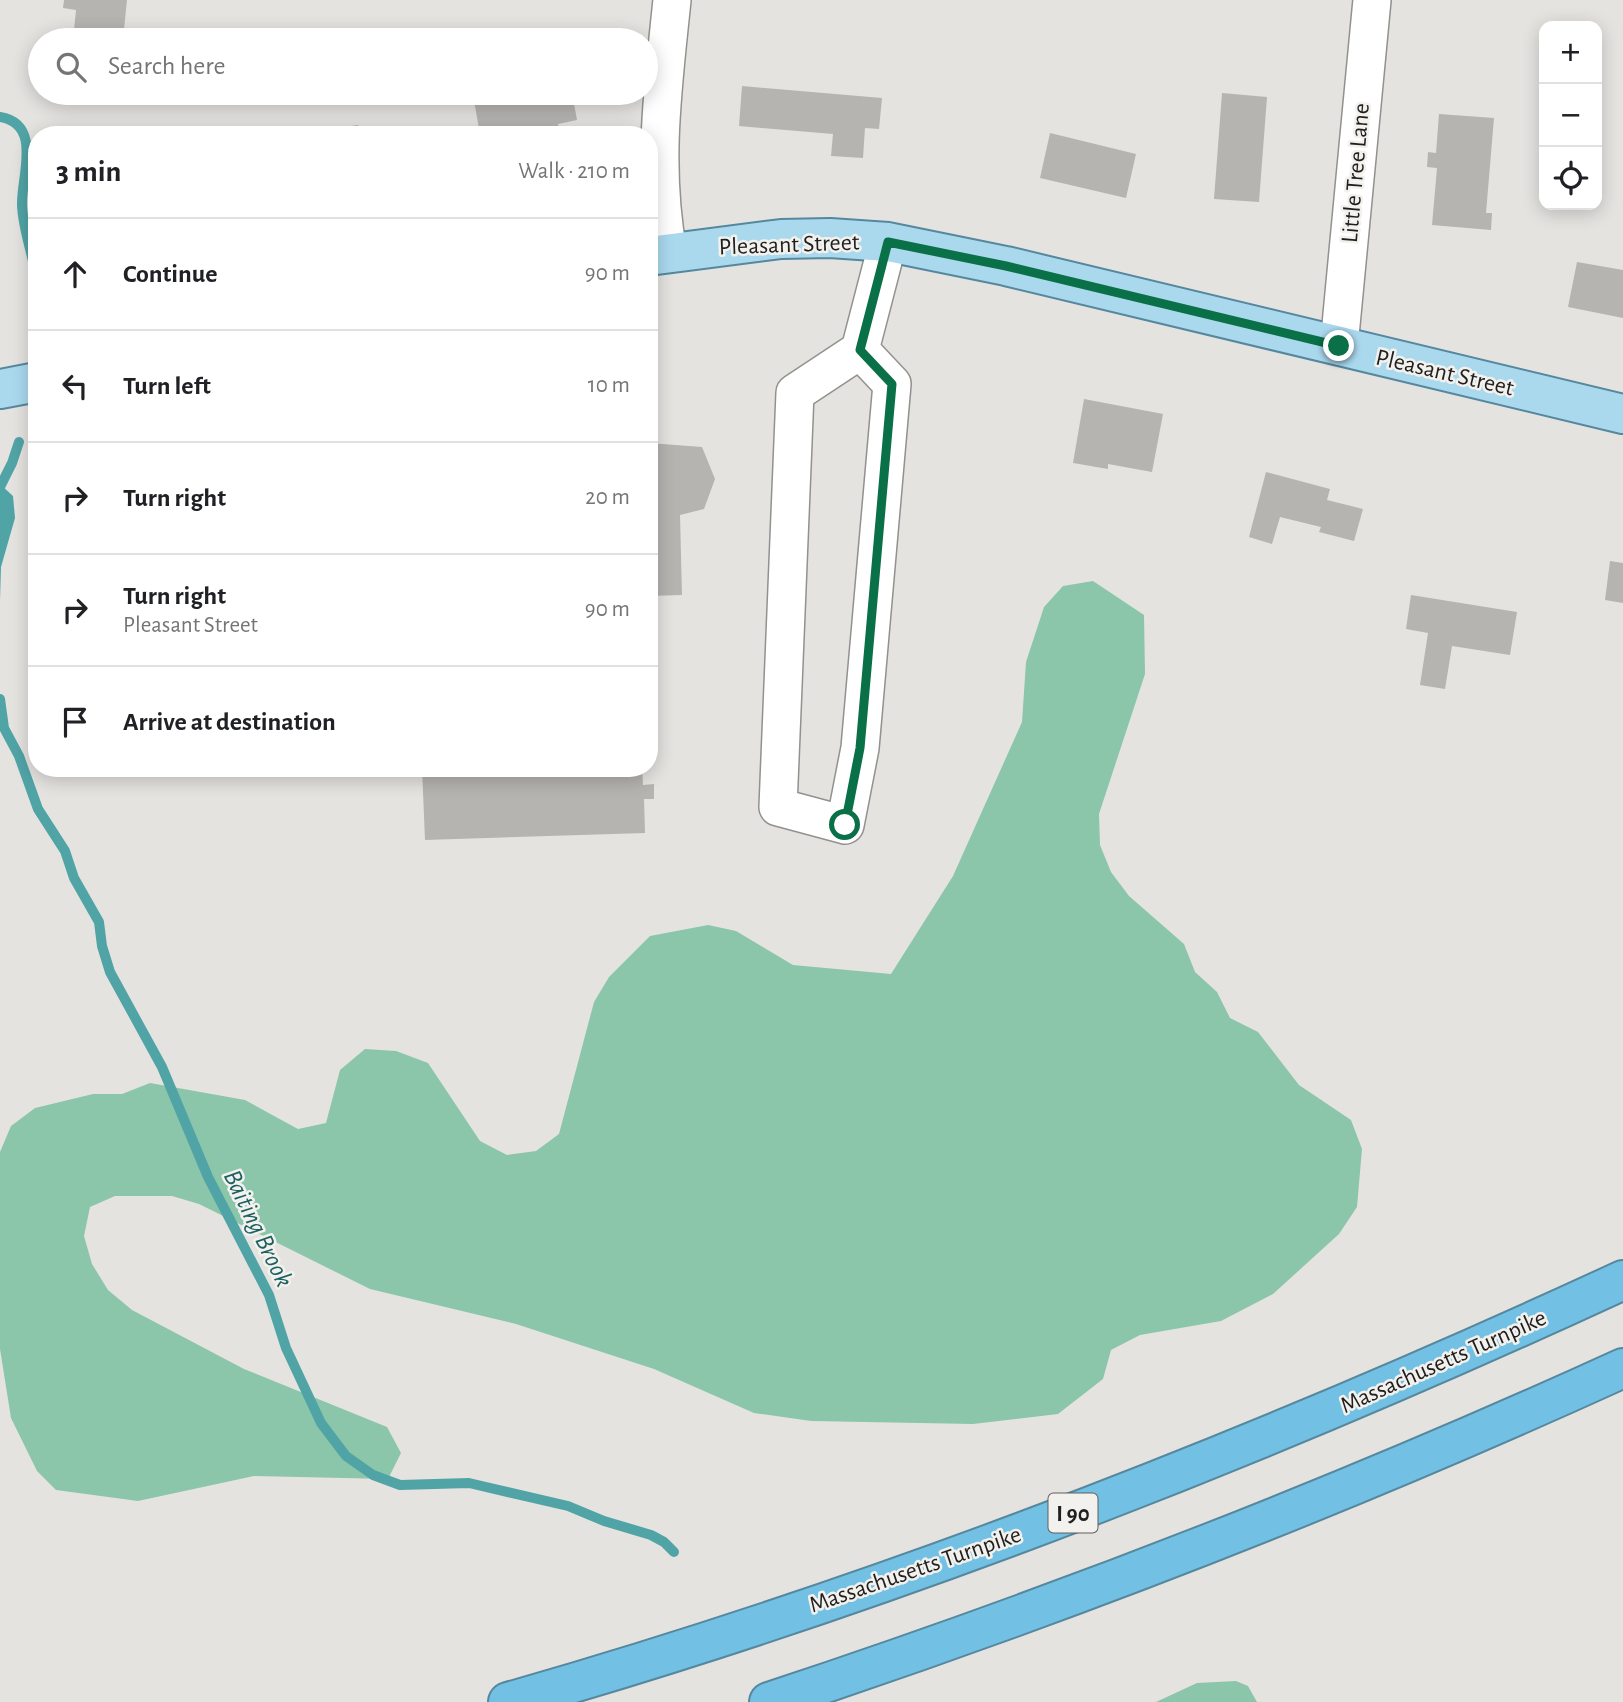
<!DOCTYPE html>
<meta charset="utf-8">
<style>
body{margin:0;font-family:"Alegreya Sans",sans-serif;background:#f6f6f6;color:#202124}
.controls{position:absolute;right:21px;top:21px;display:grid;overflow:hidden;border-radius:14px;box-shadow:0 4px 18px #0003}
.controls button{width:63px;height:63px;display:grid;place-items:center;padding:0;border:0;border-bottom:2px solid #e0e0e0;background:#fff;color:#202124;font:35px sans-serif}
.stop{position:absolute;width:21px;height:21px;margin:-16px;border:5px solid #097047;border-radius:50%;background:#fff}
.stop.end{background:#097047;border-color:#fff;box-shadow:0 2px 7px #0008}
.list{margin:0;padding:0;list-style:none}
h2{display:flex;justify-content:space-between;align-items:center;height:91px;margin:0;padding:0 28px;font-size:30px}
h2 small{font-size:23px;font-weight:400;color:#757577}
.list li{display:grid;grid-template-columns:46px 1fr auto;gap:21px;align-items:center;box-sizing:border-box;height:112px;padding:0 28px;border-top:2px solid #e0e0e0}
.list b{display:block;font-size:26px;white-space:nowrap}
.list p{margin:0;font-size:23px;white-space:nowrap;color:#757577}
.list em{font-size:23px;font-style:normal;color:#757577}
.icon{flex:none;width:38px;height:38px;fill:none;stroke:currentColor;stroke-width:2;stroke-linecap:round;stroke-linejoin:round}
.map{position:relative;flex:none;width:1623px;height:1702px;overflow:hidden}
.search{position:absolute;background:#fff;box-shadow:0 4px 18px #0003;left:28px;top:28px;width:630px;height:77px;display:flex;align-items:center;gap:18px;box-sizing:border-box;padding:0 24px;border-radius:38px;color:#757577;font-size:26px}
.panel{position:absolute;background:#fff;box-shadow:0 4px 18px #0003;left:28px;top:126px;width:630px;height:651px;border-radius:28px}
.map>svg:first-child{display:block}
</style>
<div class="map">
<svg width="1623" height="1702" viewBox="0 0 1623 1702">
<rect width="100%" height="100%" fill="#e5e3e0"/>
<g fill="#8bc6aa">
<path d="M1093,581L1144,615L1145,674L1099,814L1100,845L1111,872L1129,896L1184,944L1195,972L1217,992L1230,1018L1258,1032L1299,1085L1351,1120L1362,1149L1357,1207L1339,1234L1273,1294L1221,1321L1140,1335L1111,1350L1103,1379L1058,1414L973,1424L811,1421L754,1413L654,1369L516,1324L370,1289L199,1204L172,1196H115L90,1207L84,1236L92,1264L108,1290L132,1310L244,1369L387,1427L401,1453L388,1479L254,1476L138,1501L56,1490L37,1471L11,1418L0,1349V1152L11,1126L35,1108L93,1094H122L150,1083L245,1100L298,1129L326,1123L340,1070L365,1049L396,1051L428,1063L480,1141L507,1155L536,1151L559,1134L594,1002L609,977L650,936L708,925L736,931L793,965L891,974L953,876L1022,722L1026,662L1044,607L1063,586Z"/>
<path d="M1236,1681L1248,1686L1257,1702H1156L1197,1683Z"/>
</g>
<path fill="#51a4a6" d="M0,484L13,496L15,518L1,567L0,600Z"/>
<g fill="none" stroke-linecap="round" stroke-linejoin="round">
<g stroke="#51a4a6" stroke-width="10">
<path d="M0,117C43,124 21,177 22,205C23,232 35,259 37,285"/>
<path d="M0,487L12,463L19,442"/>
<path d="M0,699L4,728L19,756L38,809L65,851L74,878L99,922L102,946L110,972L162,1067L208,1177L269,1295L286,1348L321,1423L346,1456L373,1475L400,1485L469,1483L568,1506L604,1521L651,1535L664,1542L674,1552"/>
</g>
</g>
<g fill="#b5b4b1">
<path d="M64,0H127L124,29L136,30L135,40H73L76,10L63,8Z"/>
<path d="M742,86L882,98L879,129L865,128L863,158L831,156L833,134L739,126Z"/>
<path d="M512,93H572L577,120L558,124L559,130L537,135H480L474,100Z"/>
<path d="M1222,93L1267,97L1259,202L1214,199Z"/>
<path d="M1439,114L1494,118L1486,213H1492L1491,230L1432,225L1437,168L1427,167L1428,152L1436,153Z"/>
<path d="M358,125L359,135H305L304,133Z"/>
<path d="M1050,133L1136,154L1126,198L1040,178Z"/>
<path d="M1577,262L1623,270V318L1568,307Z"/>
<path d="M1084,399L1163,414L1152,472L1108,464V469L1073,463Z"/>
<path d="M649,443L702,447L715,479L704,509L680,515L682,595L649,596Z"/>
<path d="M1266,472L1330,489L1327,500L1363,509L1354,541L1319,532L1321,527L1280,517L1272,544L1249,537Z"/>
<path d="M1610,561L1623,563V603L1605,600Z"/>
<path d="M1411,595L1517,612L1510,655L1452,646L1445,689L1420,685L1428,633L1406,629Z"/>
<path d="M422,768H642L643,785L654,784V799H644L645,833L425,840Z"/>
</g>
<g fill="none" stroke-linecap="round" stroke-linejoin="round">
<g stroke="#92918e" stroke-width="40">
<g id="minor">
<path d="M668,252C652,165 663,88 672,0"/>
<path d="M1339,346L1372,0"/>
<path d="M860,350L892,384L860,748L845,825L778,807L795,393L860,350L888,242"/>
</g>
</g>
<g stroke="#55889e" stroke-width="42">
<g id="major">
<path d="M649,256L781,239L830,238L888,242L1006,266L1623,414"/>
<path d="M0,389L37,382"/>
</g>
</g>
<g stroke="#55889e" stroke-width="42">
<g id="highway">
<path d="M508,1702C890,1593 1262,1447 1623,1280"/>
<path d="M769,1702C1059,1606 1345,1495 1623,1368"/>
</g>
</g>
<use href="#minor" stroke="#fff" stroke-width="37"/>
<use href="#major" stroke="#aad9ee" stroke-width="38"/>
<use href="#highway" stroke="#72c0e3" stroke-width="38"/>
</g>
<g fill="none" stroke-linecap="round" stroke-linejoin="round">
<path stroke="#097047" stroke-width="9" d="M845,825L860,748L892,384L860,350L888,242L1006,266L1339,346"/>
</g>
<g text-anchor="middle" stroke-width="5" stroke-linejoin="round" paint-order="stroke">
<rect fill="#f2f1ed" stroke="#5f5e5c" stroke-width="2" x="1048.5" y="1493.5" width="49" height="39" rx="5"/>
<g font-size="23" font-weight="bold" fill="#201f1e">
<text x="1073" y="1521">I 90</text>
</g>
<g font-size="24" fill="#201f1e" stroke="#f2f1ed">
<text transform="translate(1355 173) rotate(-85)" y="8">Little Tree Lane</text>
<text transform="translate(789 244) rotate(-2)" y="8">Pleasant Street</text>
<text transform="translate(1445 372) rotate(13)" y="8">Pleasant Street</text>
<text transform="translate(1443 1361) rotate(-24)" y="8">Massachusetts Turnpike</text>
<text transform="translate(915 1569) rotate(-19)" y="8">Massachusetts Turnpike</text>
</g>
<g font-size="26" font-style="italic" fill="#1c6162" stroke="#f2f1ed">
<text transform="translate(259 1228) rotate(64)" y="9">Baiting Brook</text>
</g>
</g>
</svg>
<div class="controls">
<button>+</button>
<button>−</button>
<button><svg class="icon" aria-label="locate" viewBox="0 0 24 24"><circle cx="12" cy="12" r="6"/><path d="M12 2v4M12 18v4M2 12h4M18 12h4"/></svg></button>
</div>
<div class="stop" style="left:845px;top:825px"></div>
<div class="stop end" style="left:1339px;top:346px"></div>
<div class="search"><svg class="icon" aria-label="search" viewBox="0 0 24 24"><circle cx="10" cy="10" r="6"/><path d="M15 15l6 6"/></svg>Search here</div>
<section class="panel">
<h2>3 min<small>Walk · 210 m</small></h2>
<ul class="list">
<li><svg class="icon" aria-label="ahead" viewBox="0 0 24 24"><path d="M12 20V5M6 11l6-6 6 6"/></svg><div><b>Continue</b></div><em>90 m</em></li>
<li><svg class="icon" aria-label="left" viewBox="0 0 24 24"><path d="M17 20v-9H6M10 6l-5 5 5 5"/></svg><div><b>Turn left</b></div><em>10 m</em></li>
<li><svg class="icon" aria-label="right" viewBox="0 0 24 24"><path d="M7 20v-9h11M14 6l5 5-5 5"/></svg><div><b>Turn right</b></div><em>20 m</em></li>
<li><svg class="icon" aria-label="right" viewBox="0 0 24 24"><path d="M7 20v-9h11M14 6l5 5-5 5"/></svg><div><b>Turn right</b><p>Pleasant Street</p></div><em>90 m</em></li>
<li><svg class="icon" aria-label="arrive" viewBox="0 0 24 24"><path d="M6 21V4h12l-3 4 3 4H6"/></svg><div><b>Arrive at destination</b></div></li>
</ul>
</section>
</div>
